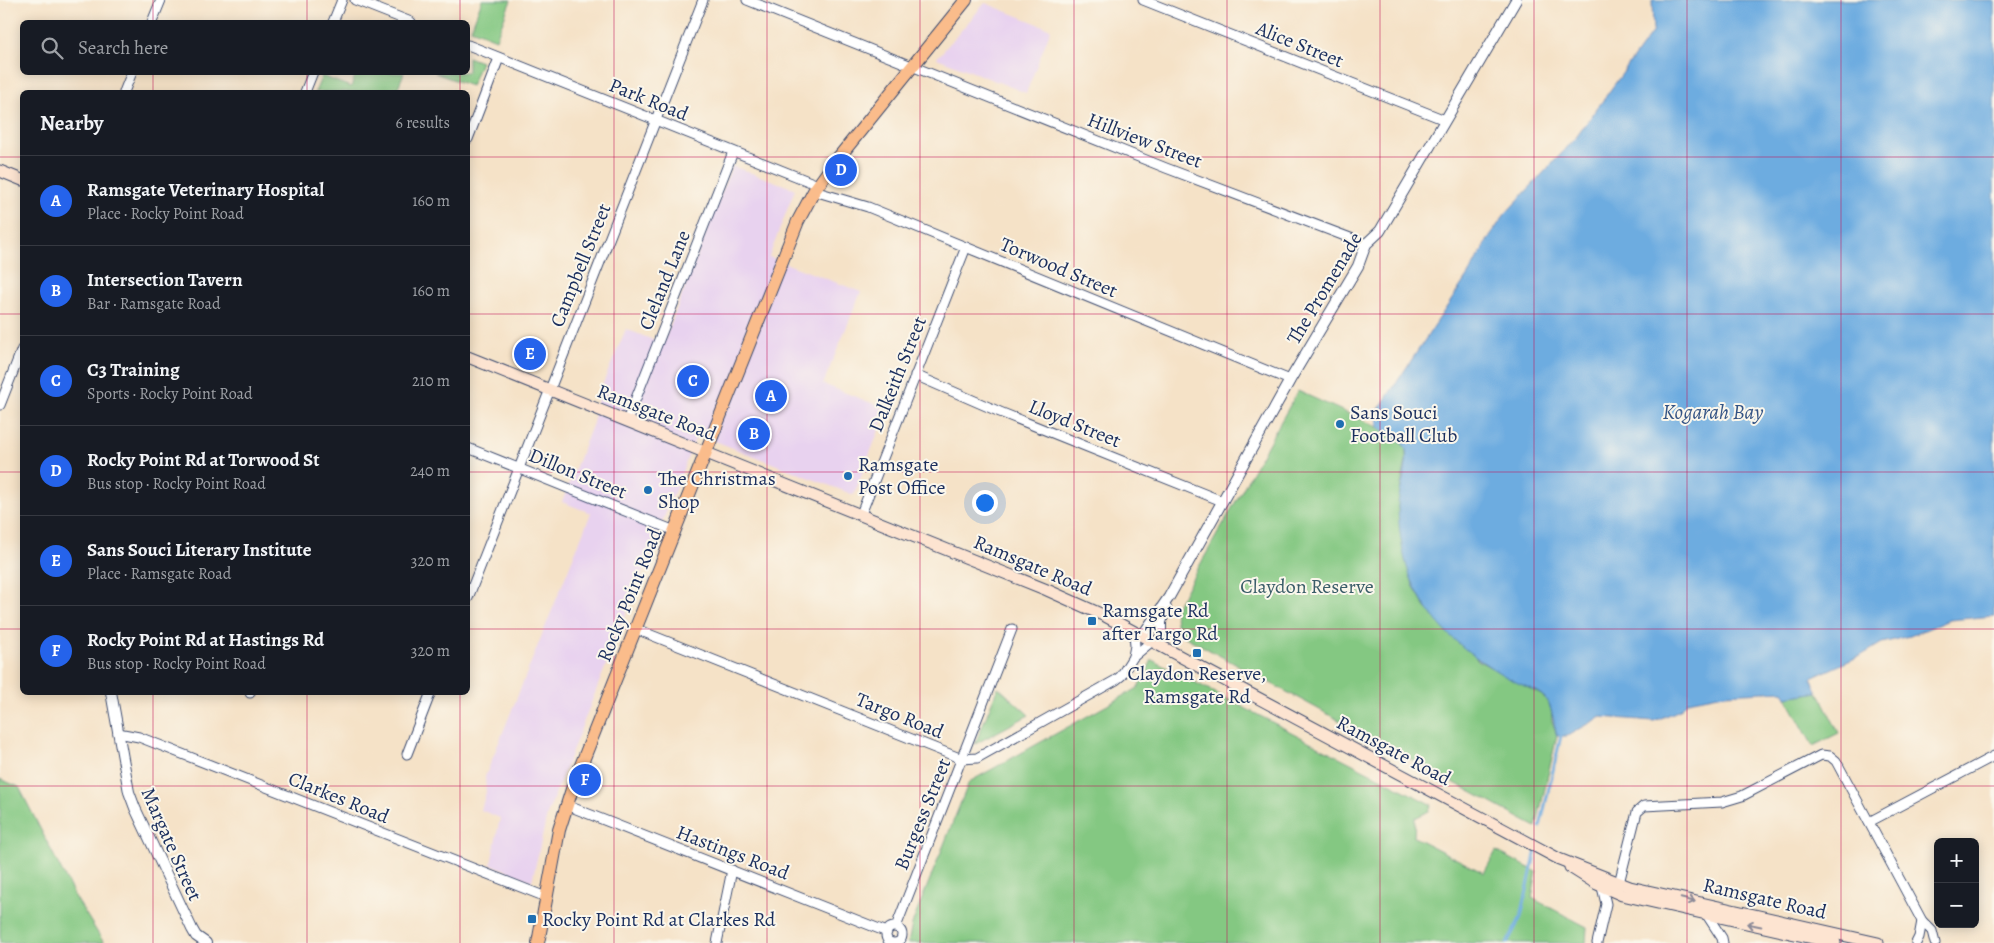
<!DOCTYPE html>
<meta charset="utf-8">
<style>
body{margin:0;font-family:Alegreya,serif;background:#20242c;color:#f1f3f6}
.controls{position:absolute;right:15px;bottom:15px;display:grid;overflow:hidden;border-radius:8px;box-shadow:0 2px 12px #0003}
.controls button{width:45px;height:45px;display:grid;place-items:center;padding:0;border:0;border-bottom:1px solid #363941;background:#171b24;color:#f1f3f6;font:25px sans-serif}
.you{position:absolute;left:984px;top:502px;width:18px;height:18px;margin:-12px;border:4px solid #fff;border-radius:50%;background:#1a73e8;box-shadow:0 0 0 8px #1a73e833}
.badge{display:grid;place-items:center;width:32px;height:32px;border-radius:50%;background:#2563eb;color:#fff;font-size:16px;font-weight:700}
.pin{position:absolute;translate:-50% -50%;border:2px solid #fff;box-shadow:0 1px 5px #0006}
.list{margin:0;padding:0;list-style:none}
h2{display:flex;justify-content:space-between;align-items:center;height:65px;margin:0;padding:0 20px;font-size:21px}
h2 small{font-size:16px;font-weight:400;color:#9ea1a6}
.list li{display:grid;grid-template-columns:32px 1fr auto;gap:15px;align-items:center;box-sizing:border-box;height:90px;padding:0 20px;border-top:1px solid #363941}
.list b{display:block;font-size:19px;white-space:nowrap}
.list p{margin:0;font-size:16px;white-space:nowrap;color:#9ea1a6}
.list em{font-size:16px;font-style:normal;color:#9ea1a6}
.icon{flex:none;width:28px;height:28px;fill:none;stroke:currentColor;stroke-width:2;stroke-linecap:round;stroke-linejoin:round}
.map{position:relative;flex:none;width:1994px;height:943px;overflow:hidden}
.search{position:absolute;background:#171b24;box-shadow:0 2px 12px #0003;left:20px;top:20px;width:450px;height:55px;display:flex;align-items:center;gap:12px;box-sizing:border-box;padding:0 18px;border-radius:8px;color:#9ea1a6;font-size:19px}
.panel{position:absolute;background:#171b24;box-shadow:0 2px 12px #0003;left:20px;top:90px;width:450px;height:605px;border-radius:8px}
.map>svg:first-child{display:block}
</style>
<div class="map">
<svg width="1994" height="943" viewBox="0 0 1994 943">
<rect width="100%" height="100%" fill="#fbf7ec"/>
<filter id="ink" filterUnits="userSpaceOnUse"><feTurbulence type="fractalNoise" baseFrequency=".02" numOctaves="2"/><feDisplacementMap in="SourceGraphic" scale="10" xChannelSelector="R" yChannelSelector="G"/><feConvolveMatrix kernelMatrix="1 2 1 2 8 2 1 2 1" color-interpolation-filters="sRGB"/></filter>
<filter id="wash" filterUnits="userSpaceOnUse"><feTurbulence type="fractalNoise" baseFrequency=".0096" numOctaves="4" result="noise"/><feDisplacementMap in="SourceGraphic" scale="20" xChannelSelector="R" yChannelSelector="G"/><feGaussianBlur stdDeviation="1.12" result="paint"/><feColorMatrix in="noise" values="0 0 0 0 0 0 0 0 0 0 0 0 0 0 0 0 0 1.4 0 .05"/><feComposite in="paint" operator="in"/></filter>
<g filter="url(#wash)">
<rect width="100%" height="100%" fill="#f5e2c7"/>
<g fill="#e8d2ef">
<path d="M985,3L1051,29L1026,93L937,58Z"/>
<path d="M732,166L795,189L769,257L861,292L823,384L887,409L854,495L697,434L547,815L532,881L491,864L500,818L481,810L486,792L485,777L591,513L562,502L593,423L599,393L626,329L663,344Z"/>
</g>
<g fill="#84c882" stroke="#507c70">
<path d="M482,0H511L496,39L471,29Z"/>
<path d="M468,57L481,62L471,86L435,73L468,72Z"/>
<path d="M356,73V72L404,73L396,92H315L322,76L351,87Z"/>
<path d="M1298,391L1378,427L1402,443L1406,448V461L1401,485L1398,507L1402,543L1413,585L1426,608L1479,661L1543,696L1551,708L1552,721L1557,736L1536,827L1178,633L1174,611Z"/>
<path d="M1152,660L1432,805L1429,811L1415,818L1414,837L1484,873L1496,851L1537,872L1532,898L1587,927L1586,943H908L912,924L969,782L1138,688Z"/>
<path d="M998,687L1029,715L975,744Z"/>
<path d="M1818,692L1839,733L1813,746L1786,697Z"/>
<path d="M0,779L19,787L74,895L104,943H0Z"/>
</g>
<path fill="#6dace0" stroke="#446e9f" d="M1652,0H1994V616L1949,620L1910,636L1882,643L1862,655L1811,678L1818,692L1786,697L1783,691L1724,694L1688,701L1680,710L1654,721L1601,717L1567,736H1557C1553,723 1553,706 1544,697C1536,689 1520,685 1510,679C1470,656 1434,629 1414,585C1403,562 1399,533 1398,507C1398,491 1411,461 1405,447C1401,439 1385,432 1378,427L1377,412L1468,275L1490,236L1505,214L1575,139L1653,31Z"/>
<g fill="none" stroke-linecap="round" stroke-linejoin="round">
<g stroke="#6dace0" stroke-width="3">
<path d="M1540,827L1561,736"/>
<path d="M1507,943L1521,917L1536,850"/>
</g>
</g>
</g>
<g filter="url(#ink)">
<g fill="none" stroke-linecap="round" stroke-linejoin="round">
<g stroke="#3c4a6e" stroke-width="11">
<g id="minor">
<path d="M355,0L411,22"/>
<path d="M747,0L1166,168L1366,244"/>
<path d="M1143,0L1445,120"/>
<path d="M152,22L161,0"/>
<path d="M333,22L342,0"/>
<path d="M468,45L818,185"/>
<path d="M124,92L132,72"/>
<path d="M305,92L313,72"/>
<path d="M468,139L499,58"/>
<path d="M814,191L868,207L1290,380"/>
<path d="M915,375L1000,412L1222,501"/>
<path d="M0,405L22,349"/>
<path d="M627,421L733,152"/>
<path d="M468,448L675,531"/>
<path d="M861,514L966,247"/>
<path d="M468,598L703,0"/>
<path d="M636,629L962,759L977,758L1116,680L1121,676L1133,657L1152,641"/>
<path d="M1133,656L1135,646L1134,632"/>
<path d="M250,693V692"/>
<path d="M118,733L139,737L546,897"/>
<path d="M407,754L431,692"/>
<path d="M566,805L887,932"/>
<path d="M1869,822L1994,756"/>
<path d="M1619,883L1637,812L1644,806L1722,802L1742,796L1821,755L1830,756L1836,761L1922,921L1932,931L1935,943"/>
<path d="M1707,915L1722,938L1723,943"/>
<path d="M896,927L1012,629"/>
<circle cx="894" cy="935" r="8"/>
<path d="M717,943L732,870"/>
<path d="M1597,943L1606,904L1602,887"/>
<path d="M1916,943L1919,937L1922,921"/>
</g>
</g>
<g stroke="#3c4a6e" stroke-width="12">
<g id="tertiary">
<path d="M1142,636L1169,597L1290,380L1358,266L1366,244L1380,231L1516,0"/>
<path d="M1161,646V622L1166,608"/>
<path d="M111,692L129,792L135,808L192,929L196,936L206,943"/>
</g>
</g>
<g stroke="#3c4a6e" stroke-width="13">
<g id="secondary">
<path d="M0,171L22,180"/>
<path d="M468,357L1047,590L1105,616L1142,636L1559,859L1630,887L1878,943"/>
<path d="M1570,867L1597,884L1622,895L1835,943"/>
</g>
</g>
<g stroke="#3c4a6e" stroke-width="14">
<path id="primary" d="M538,943L559,830L574,783L798,221L814,191L835,162L966,0"/>
</g>
<use href="#minor" stroke="#fff" stroke-width="9"/>
<use href="#tertiary" stroke="#fff" stroke-width="10"/>
<use href="#secondary" stroke="#fde4d1" stroke-width="11"/>
<use href="#primary" stroke="#fabc8b" stroke-width="12"/>
</g>
<defs><path id="oneway-shaft" d="M-6 0H5M1.5-3L5.5 0L1.5 3" fill="none" stroke-width="1.6" stroke-linecap="round" stroke-linejoin="round" transform="scale(1.25)"/></defs>
<g stroke="#8c8a98">
<use href="#oneway-shaft" transform="translate(1688 900) rotate(13)"/>
<use href="#oneway-shaft" transform="translate(1754 925) rotate(-168)"/>
</g>
</g>
<path fill="none" stroke="#c2185b" stroke-width="1" stroke-opacity="0.55" d="M153,0V22M307,0V22M460,0V22M614,0V943M767,0V943M920,0V943M1074,0V943M1227,0V943M1380,0V943M1534,0V943M1687,0V943M1841,0V943M153,72V92M307,72V92M460,72V92M0,157H22M468,157H1994M0,314H22M468,314H1994M0,472H22M468,472H1994M0,629H22M468,629H1994M153,692V943M307,692V943M460,692V943M0,786H1994"/>
<g fill="#1f6fb2" stroke="#fbf7ec" stroke-width="2">
<circle cx="1340" cy="424" r="5"/>
<circle cx="848" cy="476" r="5"/>
<circle cx="648" cy="490" r="5"/>
<rect x="1087" y="616" width="10" height="10" rx="2.5"/>
<rect x="1192" y="648" width="10" height="10" rx="2.5"/>
<rect x="527" y="914" width="10" height="10" rx="2.5"/>
</g>
<g text-anchor="middle" stroke-width="4" stroke-linejoin="round" paint-order="stroke">
<g font-size="20" fill="#1b2f5e" stroke="#fbf7ec">
<text transform="translate(1300 44) rotate(22)" y="7">Alice Street</text>
<text transform="translate(649 99) rotate(22)" y="7">Park Road</text>
<text transform="translate(1145 140) rotate(21)" y="7">Hillview Street</text>
<text transform="translate(580 265) rotate(-68)" y="7">Campbell Street</text>
<text transform="translate(1059 267) rotate(23)" y="7">Torwood Street</text>
<text transform="translate(664 280) rotate(-68)" y="7">Cleland Lane</text>
<text transform="translate(1324 288) rotate(-59)" y="7">The Promenade</text>
<text transform="translate(897 374) rotate(-68)" y="7">Dalkeith Street</text>
<text transform="translate(657 412) rotate(21)" y="7">Ramsgate Road</text>
<text transform="translate(1075 423) rotate(22)" y="7">Lloyd Street</text>
<text transform="translate(578 473) rotate(22)" y="7">Dillon Street</text>
<text transform="translate(1033 565) rotate(23)" y="7">Ramsgate Road</text>
<text transform="translate(629 595) rotate(-68)" y="7">Rocky Point Road</text>
<text transform="translate(900 715) rotate(22)" y="7">Targo Road</text>
<text transform="translate(1394 750) rotate(28)" y="7">Ramsgate Road</text>
<text transform="translate(339 797) rotate(22)" y="7">Clarkes Road</text>
<text transform="translate(922 814) rotate(-68)" y="7">Burgess Street</text>
<text transform="translate(172 844) rotate(66)" y="7">Margate Street</text>
<text transform="translate(733 852) rotate(21)" y="7">Hastings Road</text>
<text transform="translate(1765 898) rotate(13)" y="7">Ramsgate Road</text>
</g>
<g font-size="20" fill="#1b2f5e" stroke="#fbf7ec" text-anchor="start">
<text x="1350" y="419">Sans Souci<tspan x="1350" dy="23">Football Club</tspan></text>
<text x="858" y="471">Ramsgate<tspan x="858" dy="23">Post Office</tspan></text>
<text x="658" y="485">The Christmas<tspan x="658" dy="23">Shop</tspan></text>
<text x="1102" y="617">Ramsgate Rd<tspan x="1102" dy="23">after Targo Rd</tspan></text>
<text x="1197" y="680" text-anchor="middle">Claydon Reserve,<tspan x="1197" dy="23">Ramsgate Rd</tspan></text>
<text x="542" y="926">Rocky Point Rd at Clarkes Rd</text>
</g>
<g font-size="20" fill="#3a5d69" stroke="#fbf7ec">
<text x="1307" y="593">Claydon Reserve</text>
</g>
<g font-size="21" font-style="italic" fill="#345485" stroke="#fbf7ec">
<text x="1713" y="419">Kogarah Bay</text>
</g>
</g>
</svg>
<div class="controls">
<button>+</button>
<button>−</button>
</div>
<div class="you"></div>
<div class="pin badge" style="left:771px;top:396px">A</div>
<div class="pin badge" style="left:754px;top:434px">B</div>
<div class="pin badge" style="left:693px;top:381px">C</div>
<div class="pin badge" style="left:841px;top:170px">D</div>
<div class="pin badge" style="left:530px;top:354px">E</div>
<div class="pin badge" style="left:585px;top:780px">F</div>
<div class="search"><svg class="icon" aria-label="search" viewBox="0 0 24 24"><circle cx="10" cy="10" r="6"/><path d="M15 15l6 6"/></svg>Search here</div>
<section class="panel">
<h2>Nearby<small>6 results</small></h2>
<ul class="list">
<li><span class="badge">A</span><div><b>Ramsgate Veterinary Hospital</b><p>Place · Rocky Point Road</p></div><em>160 m</em></li>
<li><span class="badge">B</span><div><b>Intersection Tavern</b><p>Bar · Ramsgate Road</p></div><em>160 m</em></li>
<li><span class="badge">C</span><div><b>C3 Training</b><p>Sports · Rocky Point Road</p></div><em>210 m</em></li>
<li><span class="badge">D</span><div><b>Rocky Point Rd at Torwood St</b><p>Bus stop · Rocky Point Road</p></div><em>240 m</em></li>
<li><span class="badge">E</span><div><b>Sans Souci Literary Institute</b><p>Place · Ramsgate Road</p></div><em>320 m</em></li>
<li><span class="badge">F</span><div><b>Rocky Point Rd at Hastings Rd</b><p>Bus stop · Rocky Point Road</p></div><em>320 m</em></li>
</ul>
</section>
</div>
